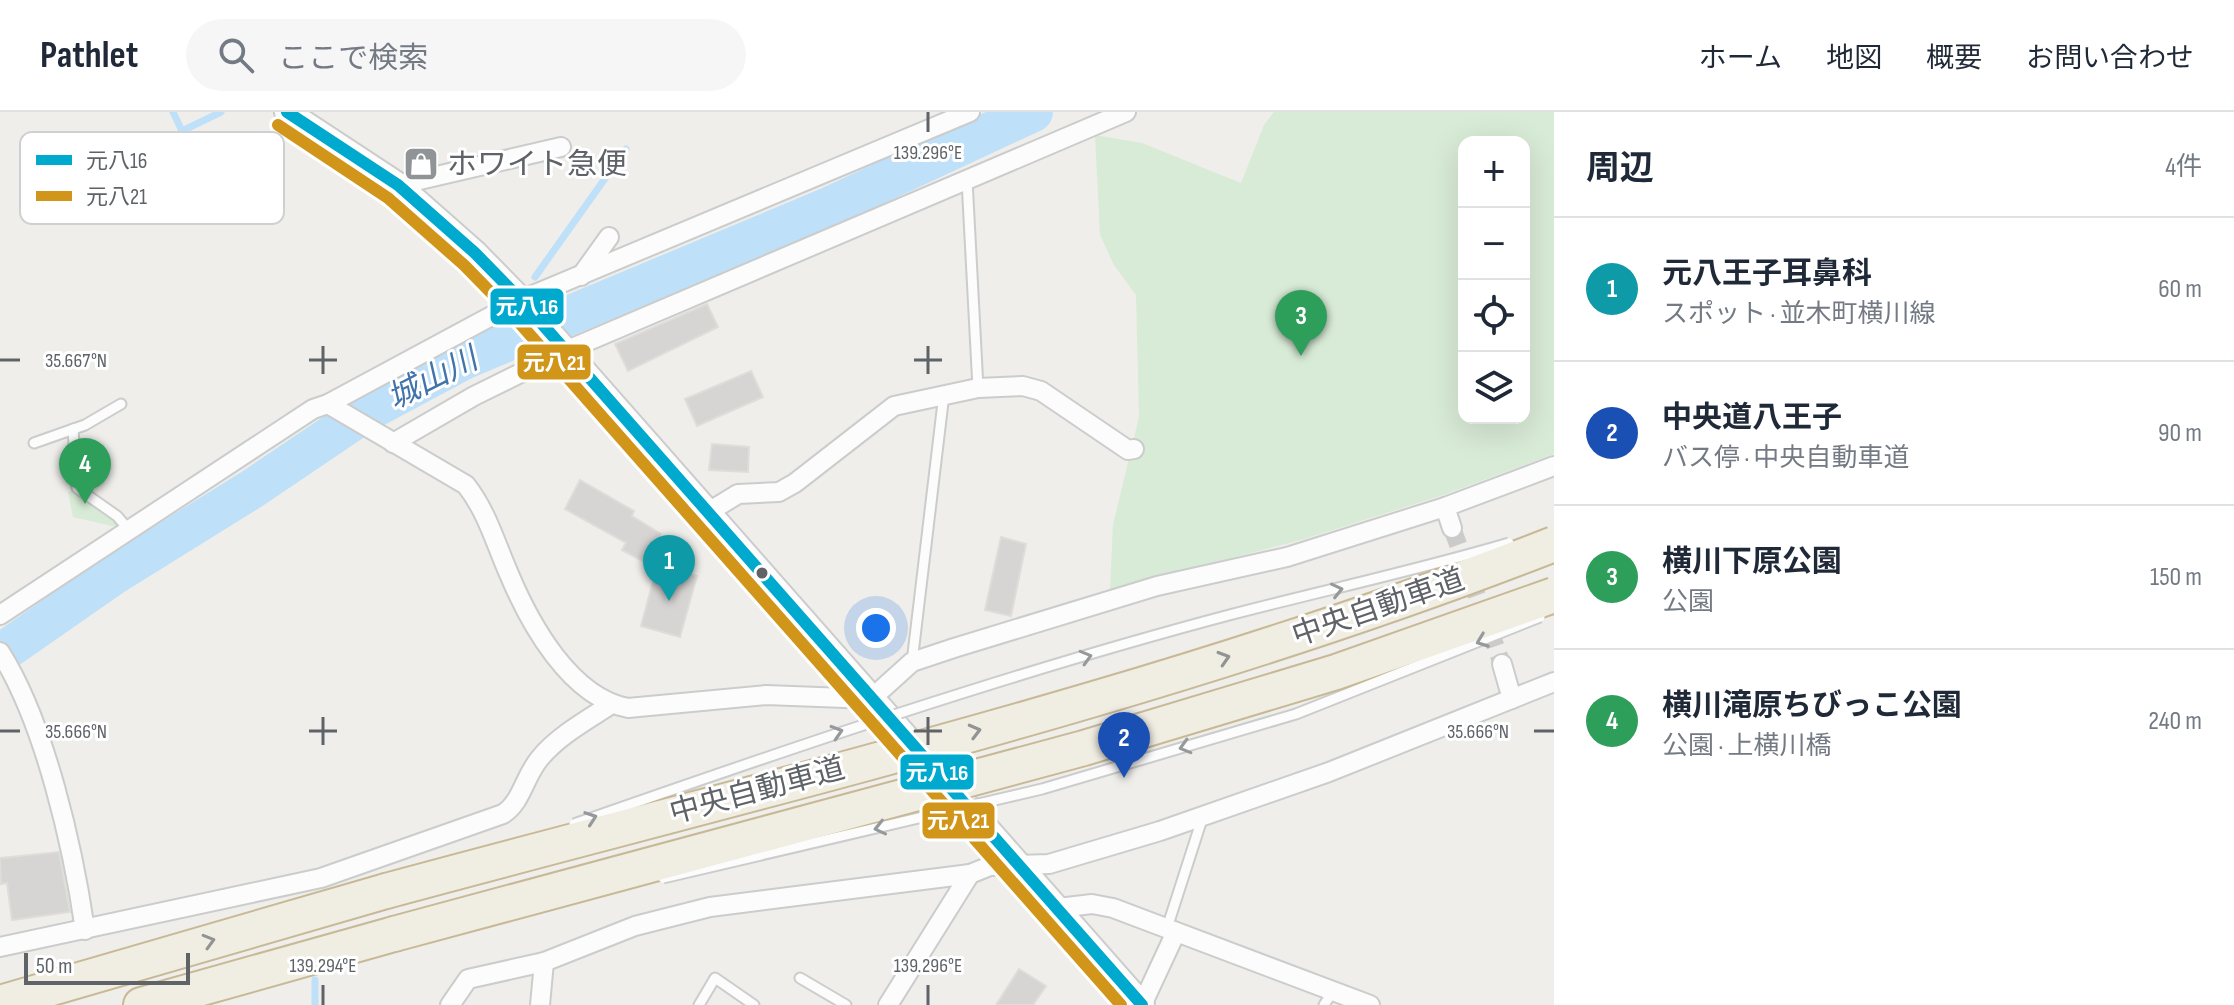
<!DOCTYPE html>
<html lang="ja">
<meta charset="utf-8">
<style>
body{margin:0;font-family:"Sofia Sans Condensed","Noto Sans JP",sans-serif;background:#f6f6f7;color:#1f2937}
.controls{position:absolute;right:24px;top:24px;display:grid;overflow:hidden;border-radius:16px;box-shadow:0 8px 32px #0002}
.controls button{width:72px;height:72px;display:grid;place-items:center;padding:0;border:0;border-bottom:2px solid #e0e1e3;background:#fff;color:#1f2937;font:40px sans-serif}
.scale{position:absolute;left:24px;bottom:20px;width:166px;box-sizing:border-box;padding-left:8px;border:4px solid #5f6368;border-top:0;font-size:22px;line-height:28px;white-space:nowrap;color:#5f6368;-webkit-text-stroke:6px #fff;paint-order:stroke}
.you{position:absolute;left:876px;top:516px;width:28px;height:28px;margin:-20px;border:6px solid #fff;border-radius:50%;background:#1a73e8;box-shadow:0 0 0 12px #1a73e833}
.badge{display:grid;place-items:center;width:52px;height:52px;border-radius:50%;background:#b45309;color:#fff;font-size:26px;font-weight:700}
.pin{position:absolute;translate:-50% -66px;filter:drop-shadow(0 2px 4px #0008)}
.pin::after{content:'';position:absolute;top:42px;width:28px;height:24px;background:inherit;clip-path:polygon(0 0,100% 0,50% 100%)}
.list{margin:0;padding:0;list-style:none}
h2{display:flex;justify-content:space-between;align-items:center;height:104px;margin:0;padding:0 32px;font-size:34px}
h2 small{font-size:26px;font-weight:400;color:#747a83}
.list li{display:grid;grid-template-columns:52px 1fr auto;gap:24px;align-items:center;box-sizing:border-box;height:144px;padding:0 32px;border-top:2px solid #e0e1e3}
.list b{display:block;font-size:30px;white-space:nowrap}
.list p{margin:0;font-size:26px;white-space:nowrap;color:#747a83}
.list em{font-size:26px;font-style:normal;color:#747a83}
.icon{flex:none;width:44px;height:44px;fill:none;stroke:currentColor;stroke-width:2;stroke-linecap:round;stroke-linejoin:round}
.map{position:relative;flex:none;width:1554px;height:893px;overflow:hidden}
header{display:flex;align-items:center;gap:48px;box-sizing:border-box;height:112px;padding:0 40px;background:#fff;border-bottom:2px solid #e0e1e3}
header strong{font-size:38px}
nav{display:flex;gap:44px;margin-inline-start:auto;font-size:28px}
.search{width:560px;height:72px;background:#f6f6f7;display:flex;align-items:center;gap:20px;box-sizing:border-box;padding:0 28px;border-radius:44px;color:#747a83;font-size:30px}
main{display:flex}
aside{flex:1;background:#fff}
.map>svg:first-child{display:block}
</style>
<header>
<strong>Pathlet</strong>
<div class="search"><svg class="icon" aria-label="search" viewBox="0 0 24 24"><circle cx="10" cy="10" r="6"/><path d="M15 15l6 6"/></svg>ここで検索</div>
<nav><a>ホーム</a><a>地図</a><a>概要</a><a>お問い合わせ</a></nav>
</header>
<main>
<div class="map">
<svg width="1554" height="893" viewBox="0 0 1554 893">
<rect width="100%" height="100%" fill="#efeeea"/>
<g fill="#d8ebd6" fill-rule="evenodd">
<path d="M1274,0H1554V342L1443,383L1301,428L1110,478L1113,413L1139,305L1136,183L1114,153L1100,123L1095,23L1142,31L1241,71L1264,13ZM1464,30H1524V306H1464Z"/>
<path d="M77,376L129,418L73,405L68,380Z"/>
</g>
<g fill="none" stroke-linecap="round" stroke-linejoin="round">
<g stroke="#bfe0f9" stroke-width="7">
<path d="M173,0L182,19L221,0"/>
<path d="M170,50L182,19"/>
<path d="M535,165L626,37"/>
<path d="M315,868V893"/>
</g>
<path stroke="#bfe0f9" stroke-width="40" d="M0,542L112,464L252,377L366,300L463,248L829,95L1033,0"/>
</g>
<g fill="#d6d5d3" stroke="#deddd9" stroke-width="2">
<path d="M707,192L718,215L628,259L615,232Z"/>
<path d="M751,259L763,285L697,314L685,287Z"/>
<path d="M712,332L749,335L748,360L709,358Z"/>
<path d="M580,368L634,399L632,404L661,422L646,451L622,438L626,431L565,397Z"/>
<path d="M1001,425L1026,432L1011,504L985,498Z"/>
<path d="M658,451L697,464L680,525L641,514Z"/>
<path d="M59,740L70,800L12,808L7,771L1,772L0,746Z"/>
<path d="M1019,857L1046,874L1033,893H996Z"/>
</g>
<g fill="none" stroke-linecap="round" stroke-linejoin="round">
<path stroke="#cbcbca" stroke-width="18" stroke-dasharray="18 9" stroke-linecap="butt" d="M1452,416L1502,552"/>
<g stroke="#cbcccc" stroke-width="13">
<g id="service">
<path d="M967,68L978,276"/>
<path d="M73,317L77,376L117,404L129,418"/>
<path d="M34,331L85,313L121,292"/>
<path d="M912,550L944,282"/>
<path d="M1167,816L1203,704"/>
<path d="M800,866L846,893"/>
<path d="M699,893L715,866L754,893"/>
<path d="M1324,893L1333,879"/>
</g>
</g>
<g stroke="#cbcccc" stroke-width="22">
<g id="minor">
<path d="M398,73L561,35"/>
<path d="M581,164L609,125"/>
<path d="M328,292L521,188L970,0"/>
<path d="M393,331L474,284L565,239L1126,0"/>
<path d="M1445,395L1452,416"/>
<path d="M707,401L738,382L779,380L795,371L894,294L978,276L1023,274L1041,279L1128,338L1134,337"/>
<path d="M0,503L313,297L328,292L466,373C487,400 495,430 509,462C530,512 570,585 628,596L766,583L871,587L912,550L954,536L1157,474L1287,445L1445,395L1554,354"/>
<path d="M0,540C45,611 73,735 85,818"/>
<path d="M1502,552L1512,587"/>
<path d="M1058,796L1092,792L1113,796L1370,893"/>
<path d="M0,835L321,766L503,702C522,690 524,665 540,646C558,624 587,608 610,593"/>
<path d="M450,893L468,867L544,850L635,814L710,795L970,762L990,754L1049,752L1160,719L1329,660L1554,570"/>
<path d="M540,893L544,850"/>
<path d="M888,893L970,762"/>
<path d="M1142,893L1176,820"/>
</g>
</g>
<g stroke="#cbcccc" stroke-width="28">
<path id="tertiary" d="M287,0L398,73L475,141L521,188L1142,893"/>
</g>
<g stroke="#c8b996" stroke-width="38">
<g id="motorway">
<path d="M0,891L386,779"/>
<path d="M141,893L394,822"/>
</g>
</g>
<use href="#service" stroke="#fdfcfc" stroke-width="9"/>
<use href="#minor" stroke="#fdfcfc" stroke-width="18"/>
<use href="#tertiary" stroke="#fdfcfc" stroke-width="24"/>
<use href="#motorway" stroke="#f0ede3" stroke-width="34"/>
<g stroke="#cbcccc" stroke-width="13" stroke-linecap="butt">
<g id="service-bridge">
<path d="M574,712C791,636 1010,561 1233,502C1325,478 1418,458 1509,431"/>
<path d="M663,766L1042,677L1296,602L1540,505"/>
</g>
</g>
<g stroke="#c8b996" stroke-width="38" stroke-linecap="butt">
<g id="motorway-bridge">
<path d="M386,779C777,673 1176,580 1554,432"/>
<path d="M394,822L1084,636L1336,560L1554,483"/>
</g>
</g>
<use href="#service-bridge" stroke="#fdfcfc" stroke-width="9"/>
<use href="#motorway-bridge" stroke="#f0ede3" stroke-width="34"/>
<g stroke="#fff" stroke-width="18">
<path id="bus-1" d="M287,0L398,73L475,141L521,188L1142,893"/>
</g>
<g stroke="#fff" stroke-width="18">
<path id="bus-2" d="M278,13L388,86L464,153L509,199L1121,893"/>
</g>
<use href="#bus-1" stroke="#00a9ce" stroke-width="12"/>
<use href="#bus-2" stroke="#d1951a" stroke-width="12"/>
</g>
<defs><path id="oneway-chevron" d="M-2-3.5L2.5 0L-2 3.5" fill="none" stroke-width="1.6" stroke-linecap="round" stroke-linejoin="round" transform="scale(2)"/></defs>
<g stroke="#96999c">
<use href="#oneway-chevron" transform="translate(1337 478) rotate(-13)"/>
<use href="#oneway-chevron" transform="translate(1482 529) rotate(159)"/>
<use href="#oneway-chevron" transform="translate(1086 545) rotate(-16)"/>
<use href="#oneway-chevron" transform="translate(837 620) rotate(-17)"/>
<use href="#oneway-chevron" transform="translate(1185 635) rotate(164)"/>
<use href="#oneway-chevron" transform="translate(591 706) rotate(-19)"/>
<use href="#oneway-chevron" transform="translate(880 716) rotate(167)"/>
</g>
<g stroke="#929393">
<use href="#oneway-chevron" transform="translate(1224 546) rotate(-17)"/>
<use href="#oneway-chevron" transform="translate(975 619) rotate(-15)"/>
<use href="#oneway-chevron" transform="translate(209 829) rotate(-16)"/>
</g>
<path fill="none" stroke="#5f6368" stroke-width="3" d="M928,0V20M323,234V262M928,234V262M0,248H20M309,248H337M914,248H942M323,605V633M928,605V633M0,619H20M309,619H337M914,619H942M1534,619H1554M323,873V893M928,873V893"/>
<defs>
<g id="shop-square" transform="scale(1.8)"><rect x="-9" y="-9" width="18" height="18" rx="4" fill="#919496" stroke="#fff"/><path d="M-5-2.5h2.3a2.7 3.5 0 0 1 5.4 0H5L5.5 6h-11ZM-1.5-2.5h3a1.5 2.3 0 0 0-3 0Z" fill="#fff"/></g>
</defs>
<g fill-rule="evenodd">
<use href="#shop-square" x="421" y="52"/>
</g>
<circle fill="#5f6368" stroke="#fff" stroke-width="3" cx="762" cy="461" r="7"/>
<g text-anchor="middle" stroke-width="6" stroke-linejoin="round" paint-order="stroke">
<g font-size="30" fill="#5f6368" stroke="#fff" text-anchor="start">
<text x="447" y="62">ホワイト急便</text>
</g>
<g font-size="30" fill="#5f6368" stroke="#fff">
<text transform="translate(1378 495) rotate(-19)" y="10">中央自動車道</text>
<text transform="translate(757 678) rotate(-15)" y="10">中央自動車道</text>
</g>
<g font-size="32" font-style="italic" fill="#4174aa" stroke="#fff">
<text transform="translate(432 266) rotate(-27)" y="11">城山川</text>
</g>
</g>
<rect x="20" y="20" width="264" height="92" rx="12" fill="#fff" stroke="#cfd0d2" stroke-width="2"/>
<rect x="36" y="43" width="36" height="10" fill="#00a9ce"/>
<rect x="36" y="79" width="36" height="10" fill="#d1951a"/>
<g font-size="22" fill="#5f6368">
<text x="86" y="56">元八16</text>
<text x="86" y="92">元八21</text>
</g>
<g font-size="20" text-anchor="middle" fill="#5f6368" stroke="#fff" stroke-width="6" stroke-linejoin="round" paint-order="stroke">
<text x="928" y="47">139.296°E</text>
<text x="76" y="255">35.667°N</text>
<text x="76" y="626">35.666°N</text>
<text x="1478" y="626">35.666°N</text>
<text x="323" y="860">139.294°E</text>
<text x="928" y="860">139.296°E</text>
</g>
<g stroke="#fff" stroke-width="3">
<rect x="489" y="175" width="76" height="39" rx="8" fill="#00a9ce"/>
<rect x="516" y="231" width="76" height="38" rx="8" fill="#d1951a"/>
<rect x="899" y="641" width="76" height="38" rx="8" fill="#00a9ce"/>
<rect x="921" y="689" width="75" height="39" rx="8" fill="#d1951a"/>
</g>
<g font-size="22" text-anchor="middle" font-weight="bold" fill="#fff">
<text x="527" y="202">元八16</text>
<text x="554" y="258">元八21</text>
<text x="937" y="668">元八16</text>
<text x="958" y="716">元八21</text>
</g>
</svg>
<div class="controls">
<button>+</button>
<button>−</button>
<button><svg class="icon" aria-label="locate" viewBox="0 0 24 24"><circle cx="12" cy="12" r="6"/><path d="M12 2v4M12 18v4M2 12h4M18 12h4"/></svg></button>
<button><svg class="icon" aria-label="layers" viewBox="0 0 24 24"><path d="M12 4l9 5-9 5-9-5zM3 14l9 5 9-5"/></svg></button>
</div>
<div class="scale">50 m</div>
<div class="you"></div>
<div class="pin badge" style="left:669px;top:489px;background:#0f9aa8">1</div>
<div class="pin badge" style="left:1124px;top:666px;background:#1a4fb4">2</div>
<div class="pin badge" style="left:1301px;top:244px;background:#2e9e5b">3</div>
<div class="pin badge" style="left:85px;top:392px;background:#2e9e5b">4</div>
</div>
<aside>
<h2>周辺<small>4件</small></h2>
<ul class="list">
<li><span class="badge" style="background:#0f9aa8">1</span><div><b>元八王子耳鼻科</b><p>スポット · 並木町横川線</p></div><em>60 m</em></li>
<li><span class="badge" style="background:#1a4fb4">2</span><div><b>中央道八王子</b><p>バス停 · 中央自動車道</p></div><em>90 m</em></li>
<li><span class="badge" style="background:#2e9e5b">3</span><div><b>横川下原公園</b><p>公園</p></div><em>150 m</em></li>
<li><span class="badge" style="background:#2e9e5b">4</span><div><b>横川滝原ちびっこ公園</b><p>公園 · 上横川橋</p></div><em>240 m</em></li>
</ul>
</aside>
</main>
